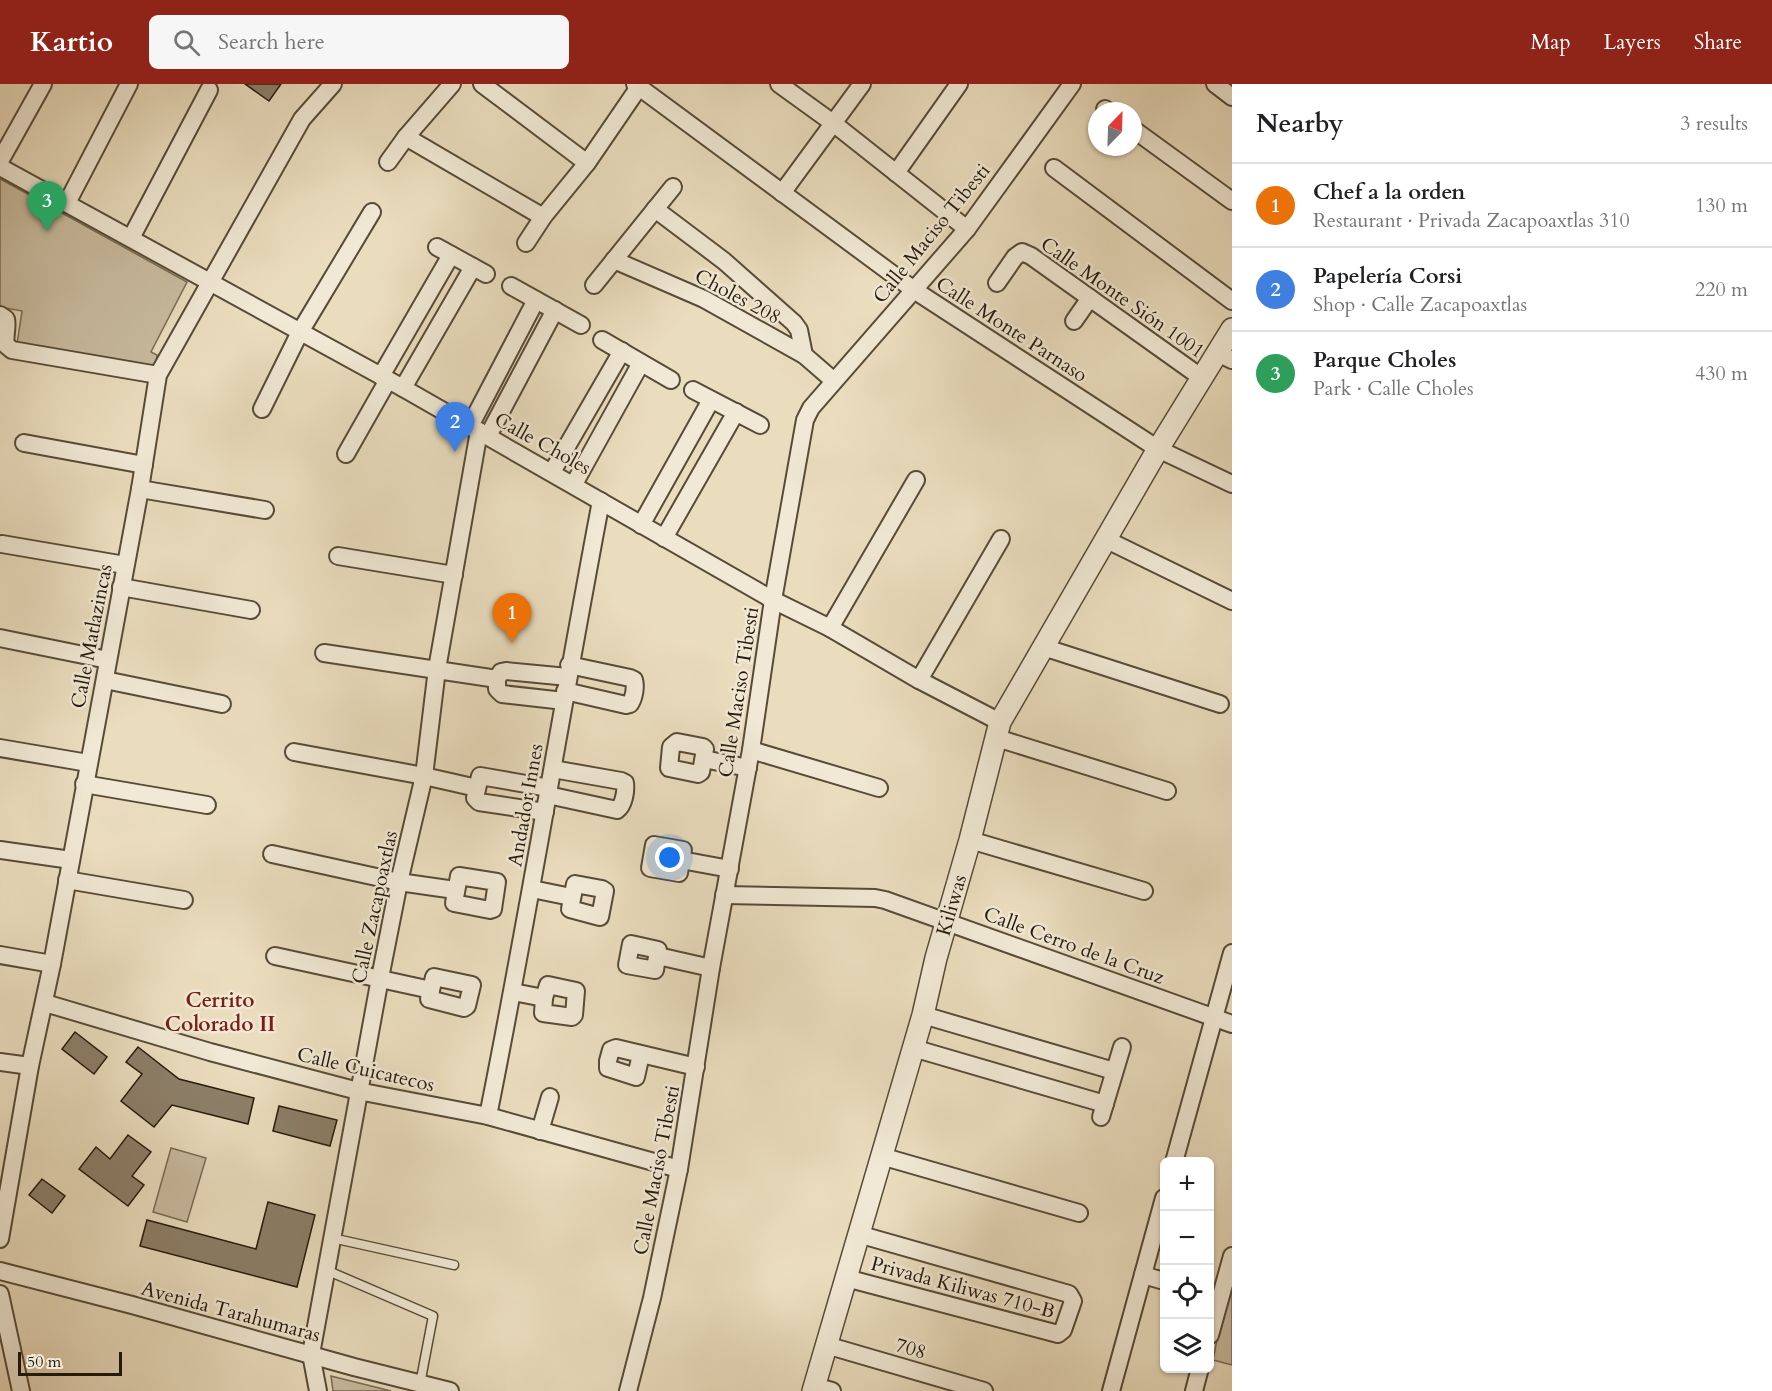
<!DOCTYPE html>
<meta charset="utf-8">
<style>
body{margin:0;font-family:Cardo,serif;background:#f6f6f6;color:#202124}
.controls{position:absolute;right:18px;bottom:18px;display:grid;overflow:hidden;border-radius:9px;box-shadow:0 2px 4px #0004}
.controls button{width:54px;height:54px;display:grid;place-items:center;padding:0;border:0;border-bottom:2px solid #e0e0e0;background:#fff;color:#202124;font:30px sans-serif}
.compass{position:absolute;left:1088px;top:18px;width:54px;height:54px;border-radius:50%;background:#fff;box-shadow:0 2px 4px #0004;rotate:23deg}
.scale{position:absolute;left:18px;bottom:15px;width:104px;box-sizing:border-box;padding-left:6px;border:3px solid #261a0c;border-top:0;font-size:16px;line-height:21px;white-space:nowrap;color:#261a0c;-webkit-text-stroke:4px #f1e9d5;paint-order:stroke}
.you{position:absolute;left:670px;top:774px;width:21px;height:21px;margin:-15px;border:4px solid #fff;border-radius:50%;background:#1a73e8;box-shadow:0 0 0 9px #1a73e833}
.badge{display:grid;place-items:center;width:39px;height:39px;border-radius:50%;background:#8f2418;color:#fff;font-size:20px;font-weight:700}
.pin{position:absolute;translate:-50% -50px;filter:drop-shadow(0 2px 3px #0008)}
.pin::after{content:'';position:absolute;top:32px;width:21px;height:18px;background:inherit;clip-path:polygon(0 0,100% 0,50% 100%)}
.list{margin:0;padding:0;list-style:none}
h2{display:flex;justify-content:space-between;align-items:center;height:78px;margin:0;padding:0 24px;font-size:26px}
h2 small{font-size:20px;font-weight:400;color:#757577}
.list li{display:grid;grid-template-columns:39px 1fr auto;gap:18px;align-items:center;box-sizing:border-box;height:84px;padding:0 24px;border-top:2px solid #e0e0e0}
.list b{display:block;font-size:22px;white-space:nowrap}
.list p{margin:0;font-size:20px;white-space:nowrap;color:#757577}
.list em{font-size:20px;font-style:normal;color:#757577}
.icon{flex:none;width:33px;height:33px;fill:none;stroke:currentColor;stroke-width:2;stroke-linecap:round;stroke-linejoin:round}
.map{position:relative;flex:none;width:1232px;height:1307px;overflow:hidden}
header{display:flex;align-items:center;gap:36px;box-sizing:border-box;height:84px;padding:0 30px;background:#8f2418;color:#fff}
header strong{font-size:28px}
nav{display:flex;gap:33px;margin-inline-start:auto;font-size:21px}
.search{width:420px;height:54px;background:#f6f6f6;display:flex;align-items:center;gap:15px;box-sizing:border-box;padding:0 21px;border-radius:9px;color:#757577;font-size:22px}
main{display:flex}
aside{flex:1;background:#fff}
.map>svg:first-child{display:block}
</style>
<header>
<strong>Kartio</strong>
<div class="search"><svg class="icon" aria-label="search" viewBox="0 0 24 24"><circle cx="10" cy="10" r="6"/><path d="M15 15l6 6"/></svg>Search here</div>
<nav><a>Map</a><a>Layers</a><a>Share</a></nav>
</header>
<main>
<div class="map">
<svg width="1232" height="1307" viewBox="0 0 1232 1307">
<rect width="100%" height="100%" fill="#eaddbe"/>
<filter id="stains"><feTurbulence type="fractalNoise" baseFrequency=".00333" numOctaves="4"/><feColorMatrix values="0 0 0 0 .2 0 0 0 0 .09 0 0 0 0 .02 0 0 0 .5 -.17"/></filter>
<radialGradient id="worn" r=".72"><stop offset=".6" stop-color="#630" stop-opacity="0"/><stop offset="1" stop-color="#630" stop-opacity=".3"/></radialGradient>
<g fill="#c9bca0" stroke="#786b56" stroke-width="1.5">
<path d="M0,95L187,198L151,268L157,271L155,286L17,260L22,227L0,223Z"/>
<path d="M171,1064L206,1074L187,1138L153,1128Z"/>
<path d="M1232,1192V1281L1213,1276L1225,1214Z"/>
<path d="M331,1292L391,1307H333Z"/>
</g>
<g fill="#8c7f69" stroke="#261a0c" stroke-width="1.5">
<path d="M245,0H281L269,17Z"/>
<path d="M75,948L107,973L94,990L62,965Z"/>
<path d="M138,963L179,995L254,1014L248,1040L172,1021L154,1043L121,1017L142,990L126,978Z"/>
<path d="M279,1022L337,1036L330,1062L273,1047Z"/>
<path d="M128,1051L151,1068L132,1092L144,1101L128,1122L79,1085L96,1063L110,1075Z"/>
<path d="M42,1095L65,1112L52,1129L29,1111Z"/>
<path d="M268,1118L315,1131L297,1203L140,1162L147,1136L256,1165Z"/>
</g>
<g fill="none" stroke-linecap="round" stroke-linejoin="round">
<g stroke="#574b38" stroke-width="11">
<g id="service">
<path d="M332,1154L454,1181"/>
<path d="M326,1186L433,1232L420,1300"/>
</g>
</g>
<g stroke="#574b38" stroke-width="20">
<g id="minor">
<path d="M482,0L587,79"/>
<path d="M635,0L914,206L1158,365L1232,400"/>
<path d="M779,0L833,39L967,145"/>
<path d="M1215,0L1232,13"/>
<path d="M1105,25L1108,27"/>
<path d="M1133,45L1232,117"/>
<path d="M406,53L543,133"/>
<path d="M0,77L43,0"/>
<path d="M388,78L406,53L452,0"/>
<path d="M0,83L403,304L773,516L830,544L919,596L1000,638"/>
<path d="M1054,84L1232,217"/>
<path d="M896,89L959,0"/>
<path d="M782,109L862,0"/>
<path d="M67,119L129,0"/>
<path d="M655,125L724,177L794,239L799,246L804,271"/>
<path d="M131,154L209,6"/>
<path d="M526,159L543,133L587,79L639,3"/>
<path d="M437,163L486,190"/>
<path d="M614,176L704,215L804,271L834,297"/>
<path d="M997,199L1015,173L1022,168L1031,172L1202,294"/>
<path d="M594,201L673,103"/>
<path d="M511,202L581,241"/>
<path d="M0,231L6,235C8,244 4,252 6,261L12,266L158,291"/>
<path d="M1074,237L1090,214"/>
<path d="M602,256L671,296"/>
<path d="M1218,269L1232,276"/>
<path d="M381,292L451,171"/>
<path d="M403,304L473,183"/>
<path d="M693,306L760,341"/>
<path d="M262,325L300,248L372,128"/>
<path d="M470,342L536,216"/>
<path d="M488,352L555,226"/>
<path d="M24,359L144,381"/>
<path d="M346,370L388,296"/>
<path d="M552,388L622,267"/>
<path d="M574,400L641,279"/>
<path d="M140,405L265,426"/>
<path d="M641,441L711,316"/>
<path d="M664,454L736,328"/>
<path d="M1107,456L1232,517"/>
<path d="M2,460L125,481"/>
<path d="M338,472L454,491"/>
<path d="M121,503L251,526"/>
<path d="M830,544L916,396"/>
<path d="M0,554L108,576"/>
<path d="M1043,563L1220,620"/>
<path d="M324,569L497,595"/>
<path d="M105,596L222,620"/>
<path d="M919,596L1001,455"/>
<path d="M565,607L626,621L630,620C634,614 636,603 634,596L630,594L569,581"/>
<path d="M564,617L502,610L497,605V595L501,588L506,587L568,593"/>
<path d="M997,654L1167,707"/>
<path d="M677,658L703,663L705,665L701,688L698,690L669,684L671,663Z"/>
<path d="M0,664L88,679"/>
<path d="M751,666L879,704"/>
<path d="M294,668L424,692L477,704"/>
<path d="M704,675L748,684"/>
<path d="M84,700L207,721"/>
<path d="M548,711L617,726C624,721 626,707 625,699L621,697L553,685"/>
<path d="M545,728L479,718L475,714L480,692L549,704"/>
<path d="M970,756L1144,807"/>
<path d="M654,761L683,766L679,789L650,784Z"/>
<path d="M0,766L71,776"/>
<path d="M272,770L399,798L455,806"/>
<path d="M681,776L730,785"/>
<path d="M459,792L497,798L493,825L490,826L454,819Z"/>
<path d="M67,796L184,816"/>
<path d="M575,800L602,805L605,807L600,833L570,825Z"/>
<path d="M532,805L571,813"/>
<path d="M724,811L875,814L885,816L1232,940"/>
<path d="M631,860L658,866L655,886L627,881Z"/>
<path d="M0,871L52,880"/>
<path d="M275,872L431,906"/>
<path d="M658,872L711,884"/>
<path d="M434,893L472,901L467,922L464,924L429,915Z"/>
<path d="M548,901L576,907L574,931L572,933L543,929L544,914Z"/>
<path d="M513,908L544,914"/>
<path d="M45,919L210,968L358,1007L488,1032L679,1085"/>
<path d="M923,931L1114,987"/>
<path d="M913,964L1105,1020"/>
<path d="M641,970L636,993L608,984V977L611,966L616,964L696,983"/>
<path d="M0,978L30,982"/>
<path d="M488,1032C529,828 562,622 601,417"/>
<path d="M1101,1033L1122,963"/>
<path d="M540,1047L550,1013"/>
<path d="M881,1072L1079,1129"/>
<path d="M1174,1078L1232,869"/>
<path d="M0,1155L30,982L52,880L140,405L158,291L302,35L333,0"/>
<path d="M0,1187L132,1221L354,1283L450,1307"/>
<path d="M1143,1191L1164,1197"/>
<path d="M846,1194L1058,1250L1063,1246L1073,1217L1069,1210L858,1150"/>
<path d="M0,1210L21,1307"/>
<path d="M1210,1251L1232,1172"/>
<path d="M826,1261L984,1307"/>
<path d="M814,1302L832,1307"/>
<path d="M318,1307L311,1270L380,894L399,798L424,692L437,585L479,347"/>
<path d="M628,1307L652,1214L679,1085L711,884L751,666L773,516L805,336L811,324L967,145L1072,0"/>
<path d="M1111,1307L1164,1114"/>
<path d="M1194,1307L1200,1284"/>
</g>
</g>
<g stroke="#574b38" stroke-width="24">
<path id="tertiary" d="M813,1307L923,931L936,874L970,756L1000,638L1158,365L1232,245"/>
</g>
<use href="#service" stroke="#f1e9d5" stroke-width="8"/>
<use href="#minor" stroke="#f1e9d5" stroke-width="16"/>
<use href="#tertiary" stroke="#f1e9d5" stroke-width="21"/>
</g>
<g text-anchor="middle" stroke-width="5" stroke-linejoin="round" paint-order="stroke">
<g font-size="20" fill="#261a0c" stroke="#f1e9d5">
<text transform="translate(931 149) rotate(-51)" y="7">Calle Maciso Tibesti</text>
<text transform="translate(738 212) rotate(28)" y="7">Choles 208</text>
<text transform="translate(1123 213) rotate(35)" y="7">Calle Monte Sión 1001</text>
<text transform="translate(1012 245) rotate(33)" y="7">Calle Monte Parnaso</text>
<text transform="translate(543 359) rotate(29)" y="7">Calle Choles</text>
<text transform="translate(91 552) rotate(-79)" y="7">Calle Matlazincas</text>
<text transform="translate(738 608) rotate(-81)" y="7">Calle Maciso Tibesti</text>
<text transform="translate(525 721) rotate(-80)" y="7">Andador Innes</text>
<text transform="translate(951 821) rotate(-74)" y="7">Kiliwas</text>
<text transform="translate(374 823) rotate(-78)" y="7">Calle Zacapoaxtlas</text>
<text transform="translate(1074 861) rotate(20)" y="7">Calle Cerro de la Cruz</text>
<text transform="translate(366 985) rotate(13)" y="7">Calle Cuicatecos</text>
<text transform="translate(656 1086) rotate(-79)" y="7">Calle Maciso Tibesti</text>
<text transform="translate(963 1203) rotate(15)" y="7">Privada Kiliwas 710-B</text>
<text transform="translate(231 1227) rotate(15)" y="7">Avenida Tarahumaras</text>
<text transform="translate(911 1264) rotate(16)" y="7">708</text>
</g>
<g font-size="21" font-weight="bold" fill="#7a1f14" stroke="#f1e9d5">
<text x="220" y="923">Cerrito<tspan x="220" dy="24">Colorado II</tspan></text>
</g>
</g>
<rect width="100%" height="100%" filter="url(#stains)"/>
<rect width="100%" height="100%" fill="url(#worn)"/>
</svg>
<div class="controls">
<button>+</button>
<button>−</button>
<button><svg class="icon" aria-label="locate" viewBox="0 0 24 24"><circle cx="12" cy="12" r="6"/><path d="M12 2v4M12 18v4M2 12h4M18 12h4"/></svg></button>
<button><svg class="icon" aria-label="layers" viewBox="0 0 24 24"><path d="M12 4l9 5-9 5-9-5zM3 14l9 5 9-5"/></svg></button>
</div>
<svg class="compass" viewBox="-18 -18 36 36"><path d="M0-13l5 13h-10z" fill="#e53935"/><path d="M0 13l5-13h-10z" fill="#757577"/></svg>
<div class="scale">50 m</div>
<div class="you"></div>
<div class="pin badge" style="left:512px;top:559px;background:#e8710a">1</div>
<div class="pin badge" style="left:455px;top:368px;background:#3f7fe0">2</div>
<div class="pin badge" style="left:47px;top:147px;background:#2e9e5b">3</div>
</div>
<aside>
<h2>Nearby<small>3 results</small></h2>
<ul class="list">
<li><span class="badge" style="background:#e8710a">1</span><div><b>Chef a la orden</b><p>Restaurant · Privada Zacapoaxtlas 310</p></div><em>130 m</em></li>
<li><span class="badge" style="background:#3f7fe0">2</span><div><b>Papelería Corsi</b><p>Shop · Calle Zacapoaxtlas</p></div><em>220 m</em></li>
<li><span class="badge" style="background:#2e9e5b">3</span><div><b>Parque Choles</b><p>Park · Calle Choles</p></div><em>430 m</em></li>
</ul>
</aside>
</main>
